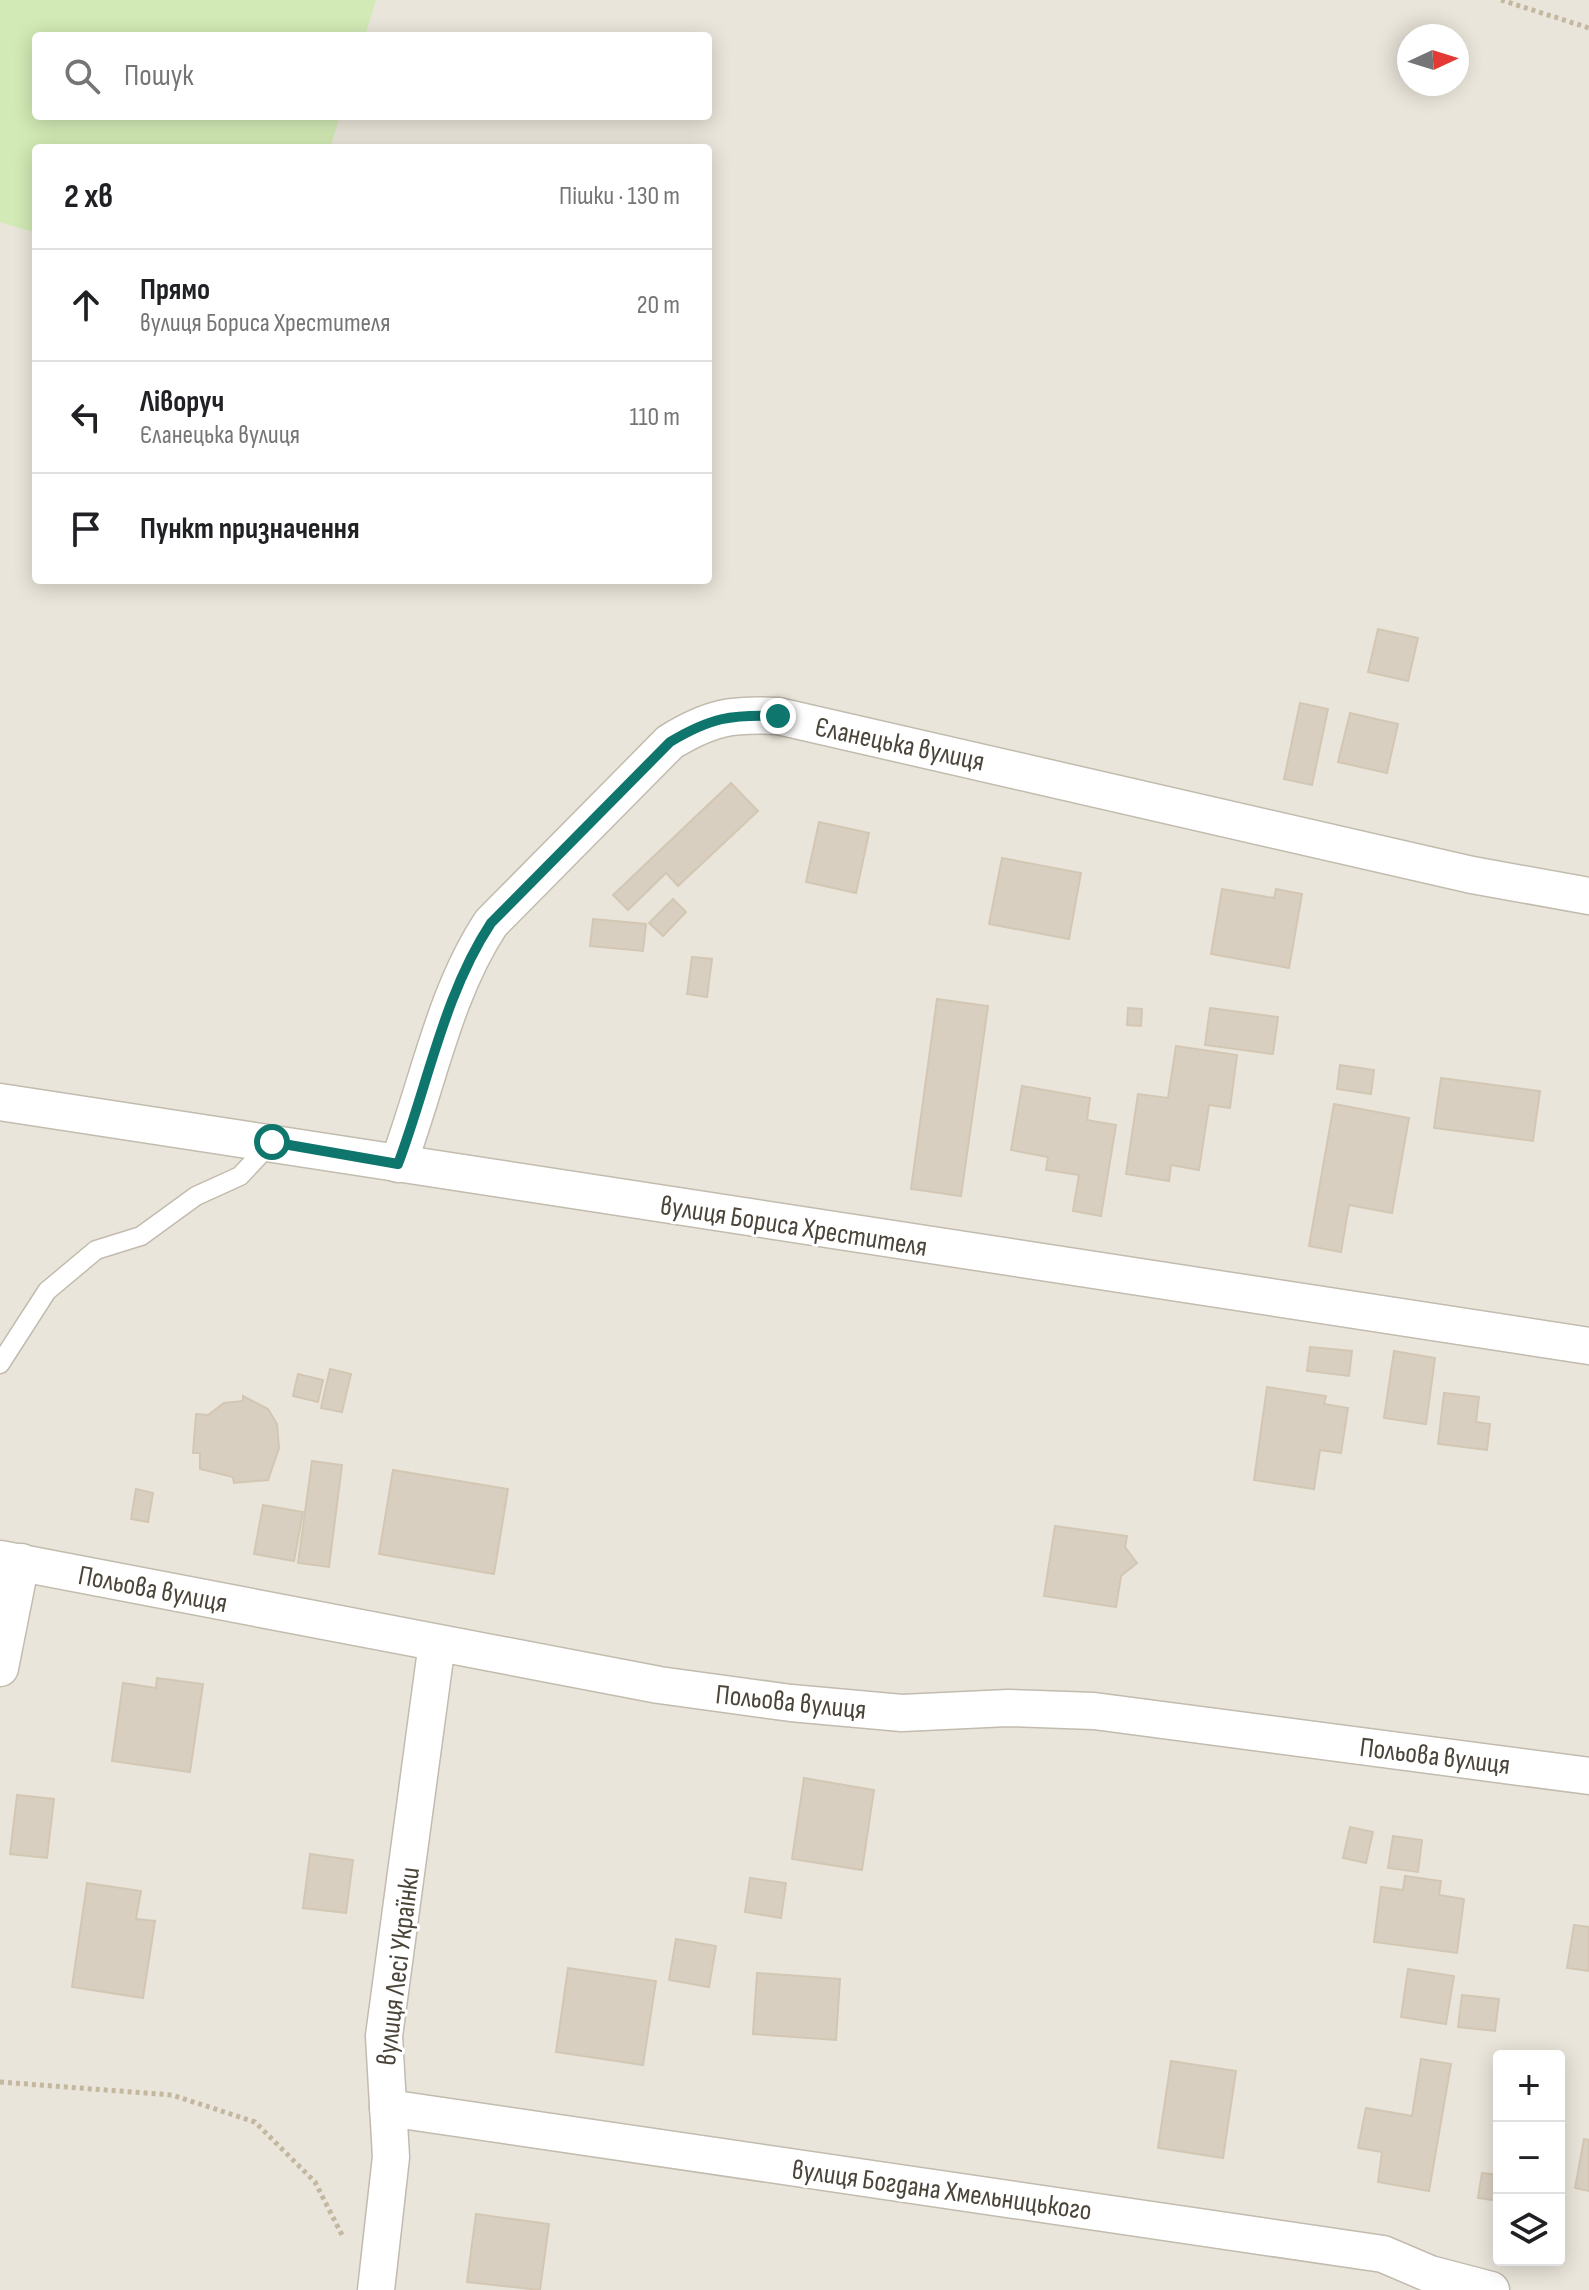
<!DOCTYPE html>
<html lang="uk">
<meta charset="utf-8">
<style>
body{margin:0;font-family:"Sofia Sans Condensed",sans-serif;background:#f6f6f6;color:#202124}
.controls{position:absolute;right:24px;bottom:24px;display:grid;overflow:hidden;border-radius:8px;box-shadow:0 4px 20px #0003}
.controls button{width:72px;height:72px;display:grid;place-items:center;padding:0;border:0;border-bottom:2px solid #e0e0e0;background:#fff;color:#202124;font:40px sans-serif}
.compass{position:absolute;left:1397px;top:24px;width:72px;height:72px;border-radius:50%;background:#fff;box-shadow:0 4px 20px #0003;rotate:86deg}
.stop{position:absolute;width:24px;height:24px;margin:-18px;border:6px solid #0f766e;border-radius:50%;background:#fff}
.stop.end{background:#0f766e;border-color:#fff;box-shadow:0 2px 8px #0008}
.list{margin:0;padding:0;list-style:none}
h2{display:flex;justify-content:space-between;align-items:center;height:104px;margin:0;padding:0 32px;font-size:34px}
h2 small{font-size:26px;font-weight:400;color:#757577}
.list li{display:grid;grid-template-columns:52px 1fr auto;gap:24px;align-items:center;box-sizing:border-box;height:112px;padding:0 32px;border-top:2px solid #e0e0e0}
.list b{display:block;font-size:30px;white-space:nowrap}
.list p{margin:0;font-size:26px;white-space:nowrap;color:#757577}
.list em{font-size:26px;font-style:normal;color:#757577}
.icon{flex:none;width:44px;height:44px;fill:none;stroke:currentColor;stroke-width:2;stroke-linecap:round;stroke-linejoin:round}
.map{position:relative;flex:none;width:1589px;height:2290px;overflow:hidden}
.search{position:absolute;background:#fff;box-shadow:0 4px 20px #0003;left:32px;top:32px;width:680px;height:88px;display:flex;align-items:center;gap:20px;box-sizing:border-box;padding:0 28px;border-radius:8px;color:#757577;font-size:30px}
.panel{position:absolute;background:#fff;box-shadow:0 4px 20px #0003;left:32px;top:144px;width:680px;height:440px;border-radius:8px}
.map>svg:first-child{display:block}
</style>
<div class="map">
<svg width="1589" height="2290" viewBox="0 0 1589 2290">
<rect width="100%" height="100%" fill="#f6f3ec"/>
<path fill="#eae5da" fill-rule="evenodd" d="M0,0H1589V2290H0ZM36,36H708V116H36ZM1409,36H1457V84H1409ZM36,148H708V580H36ZM1499,2056H1559V2260H1499Z"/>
<path fill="#d2eab5" d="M0,0H376L365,36H36V116H340L330,148H36V233L0,222Z"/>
<g fill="#d8cfc1" stroke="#d3c7b4" stroke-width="2">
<path d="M1378,629L1418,638L1408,681L1368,672Z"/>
<path d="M1300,703L1328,709L1312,785L1284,779Z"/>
<path d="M1350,713L1398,724L1387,773L1338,762Z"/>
<path d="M731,783L758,811L678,886L666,873L628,910L613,895Z"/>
<path d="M819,822L869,833L856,893L806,882Z"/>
<path d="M1002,858L1081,873L1069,939L989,924Z"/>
<path d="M1222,889L1274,898L1276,889L1302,894L1289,968L1211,954Z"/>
<path d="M673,899L686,912L663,936L649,923Z"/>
<path d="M593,919L646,924L643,951L590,946Z"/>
<path d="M692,957L712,959L707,997L687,994Z"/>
<path d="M937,999L988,1006L961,1196L911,1189Z"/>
<path d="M1128,1008L1142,1009L1141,1026L1127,1025Z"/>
<path d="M1210,1008L1278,1017L1273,1054L1205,1045Z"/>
<path d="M1176,1046L1237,1055L1230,1108L1209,1105L1199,1170L1171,1165L1169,1181L1126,1174L1138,1094L1168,1098Z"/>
<path d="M1340,1065L1374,1070L1371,1094L1337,1089Z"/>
<path d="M1441,1078L1540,1091L1533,1141L1434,1128Z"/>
<path d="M1022,1086L1090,1098L1087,1120L1116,1125L1101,1216L1073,1211L1079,1175L1046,1170L1048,1157L1011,1150Z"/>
<path d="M1334,1104L1409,1118L1392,1213L1349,1205L1341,1252L1309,1246Z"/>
<path d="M1310,1347L1352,1351L1349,1376L1307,1371Z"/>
<path d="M1394,1351L1435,1358L1426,1424L1384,1418Z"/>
<path d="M330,1369L351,1374L342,1412L321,1408Z"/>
<path d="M298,1374L323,1380L318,1402L293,1396Z"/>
<path d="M1267,1387L1326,1396L1324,1404L1348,1408L1341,1453L1320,1450L1314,1489L1254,1480Z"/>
<path d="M1444,1393L1479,1397L1476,1422L1490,1424L1487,1450L1438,1444Z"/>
<path d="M243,1396L268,1409L277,1424L279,1448L268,1480L234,1483L233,1477L200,1469V1453H193L196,1414L208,1415L224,1403L243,1401Z"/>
<path d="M312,1461L342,1465L329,1567L298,1563Z"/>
<path d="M393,1470L508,1489L494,1574L379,1554Z"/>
<path d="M136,1489L153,1493L148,1522L131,1519Z"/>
<path d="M263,1505L303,1512L294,1561L254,1554Z"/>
<path d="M1055,1526L1127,1536L1125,1547L1137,1563L1121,1576L1116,1607L1044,1596Z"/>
<path d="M157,1678L203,1684L190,1772L112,1761L123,1683L156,1688Z"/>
<path d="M804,1778L874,1790L862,1870L792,1859Z"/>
<path d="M17,1795L54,1799L47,1858L10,1854Z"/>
<path d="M1350,1827L1373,1832L1366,1863L1343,1858Z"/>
<path d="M1393,1836L1422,1840L1418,1872L1388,1868Z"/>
<path d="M310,1854L353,1860L346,1913L303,1908Z"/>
<path d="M1405,1876L1441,1881L1439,1895L1464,1899L1457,1953L1374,1942L1381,1887L1403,1890Z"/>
<path d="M750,1878L786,1883L781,1918L745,1912Z"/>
<path d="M87,1883L141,1891L136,1919L155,1921L143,1998L72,1987Z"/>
<path d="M1574,1925L1589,1927V1971L1567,1968Z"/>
<path d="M676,1939L716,1946L709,1987L669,1980Z"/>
<path d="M568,1968L656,1981L643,2065L556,2052Z"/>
<path d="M1408,1969L1454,1976L1446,2024L1401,2017Z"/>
<path d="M757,1973L840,1979L836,2040L753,2034Z"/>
<path d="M1462,1995L1499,1999L1495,2031L1458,2027Z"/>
<path d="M1421,2059L1451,2064L1429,2191L1378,2182L1382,2152L1358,2148L1366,2108L1412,2116Z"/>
<path d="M1171,2061L1236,2071L1223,2158L1158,2148Z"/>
<path d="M1584,2139L1589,2140V2191L1575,2188Z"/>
<path d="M1482,2173L1499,2175V2201L1478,2198Z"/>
<path d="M476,2214L549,2224L540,2290L467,2282Z"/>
</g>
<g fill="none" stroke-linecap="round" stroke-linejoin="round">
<g stroke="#c2bbae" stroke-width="21">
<path id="lane" d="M0,1364L47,1291L96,1250L141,1236L196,1196L240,1176L272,1142"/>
</g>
<g stroke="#c2bbae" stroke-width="39">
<g id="street">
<path d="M0,1102L1589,1346"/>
<path d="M398,1164C428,1084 444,994 491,923L670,742C711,717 731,714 778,716L1472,875L1589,896"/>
<path d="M0,1559L659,1685L791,1703L902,1713L1008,1708L1094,1711L1589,1776"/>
<path d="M0,1668L21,1562"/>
<path d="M388,2108L1383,2254L1430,2274L1491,2290"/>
<path d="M376,2290L391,2157L384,2036L437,1643"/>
</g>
</g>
<g stroke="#c4b79f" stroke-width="5" stroke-dasharray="4 4" stroke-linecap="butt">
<path d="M1501,0L1589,28"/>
<path d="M0,2082L172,2095L255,2122L315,2182L343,2237"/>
</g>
<use href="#lane" stroke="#fff" stroke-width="18"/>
<use href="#street" stroke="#fff" stroke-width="36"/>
</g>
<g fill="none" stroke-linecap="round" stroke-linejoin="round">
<path stroke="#0f766e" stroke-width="10" d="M272,1142L398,1164C428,1084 444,994 491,923L670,742C710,718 731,714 778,716"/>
</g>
<g text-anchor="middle" stroke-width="6" stroke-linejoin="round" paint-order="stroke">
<g font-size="28" fill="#4b4439" stroke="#fff">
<text transform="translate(900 743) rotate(12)" y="10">Єланецька вулиця</text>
<text transform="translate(794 1225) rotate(9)" y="10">вулиця Бориса Хрестителя</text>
<text transform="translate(153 1588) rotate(11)" y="10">Польова вулиця</text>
<text transform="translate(791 1701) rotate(6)" y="10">Польова вулиця</text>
<text transform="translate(1435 1755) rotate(7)" y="10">Польова вулиця</text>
<text transform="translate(397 1966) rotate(-83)" y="10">вулиця Лесі Українки</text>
<text transform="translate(942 2189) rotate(8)" y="10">вулиця Богдана Хмельницького</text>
</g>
</g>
</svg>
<div class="controls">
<button>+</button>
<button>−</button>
<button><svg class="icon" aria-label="layers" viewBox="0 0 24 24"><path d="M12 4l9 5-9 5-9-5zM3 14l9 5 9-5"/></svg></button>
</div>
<svg class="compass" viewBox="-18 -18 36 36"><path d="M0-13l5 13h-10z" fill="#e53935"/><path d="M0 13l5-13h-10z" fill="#757577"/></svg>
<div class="stop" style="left:272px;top:1142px"></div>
<div class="stop end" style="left:778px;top:716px"></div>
<div class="search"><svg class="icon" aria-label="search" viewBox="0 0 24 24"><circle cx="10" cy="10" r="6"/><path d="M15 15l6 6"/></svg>Пошук</div>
<section class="panel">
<h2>2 хв<small>Пішки · 130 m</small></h2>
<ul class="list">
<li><svg class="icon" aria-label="ahead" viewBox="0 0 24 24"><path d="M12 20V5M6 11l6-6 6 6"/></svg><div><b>Прямо</b><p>вулиця Бориса Хрестителя</p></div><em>20 m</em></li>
<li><svg class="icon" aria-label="left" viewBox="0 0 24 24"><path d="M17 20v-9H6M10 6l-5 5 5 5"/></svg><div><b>Ліворуч</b><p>Єланецька вулиця</p></div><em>110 m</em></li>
<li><svg class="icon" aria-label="arrive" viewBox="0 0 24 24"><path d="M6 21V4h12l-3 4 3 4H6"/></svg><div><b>Пункт призначення</b></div></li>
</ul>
</section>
</div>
